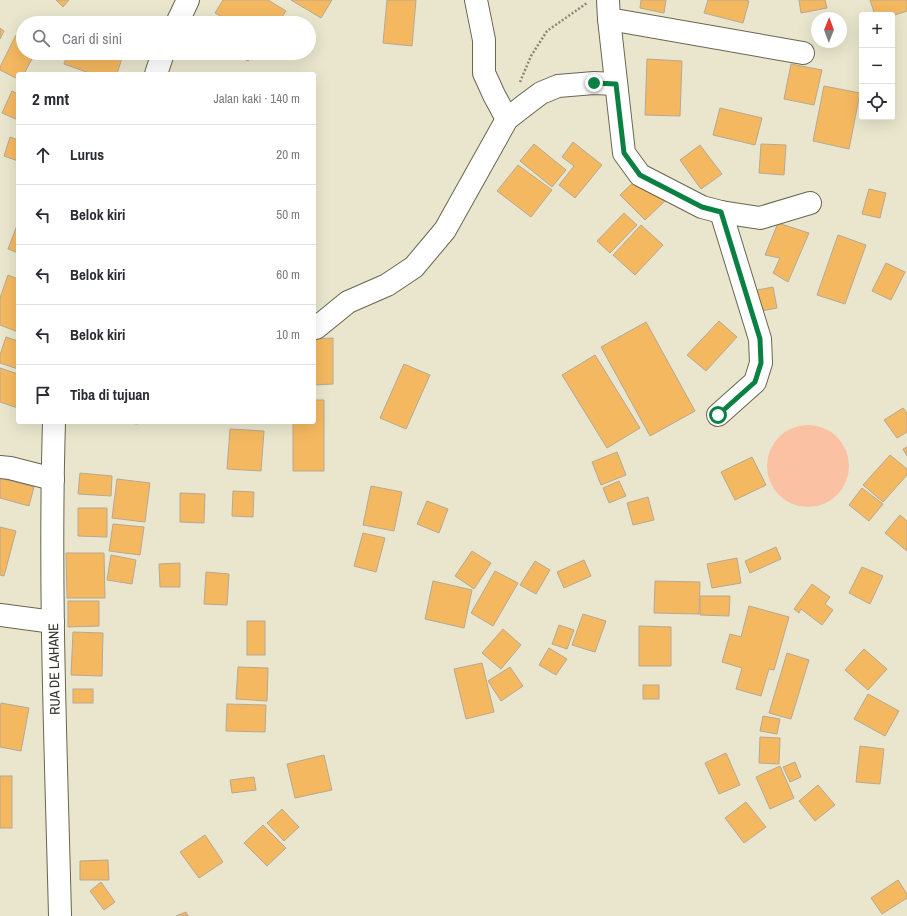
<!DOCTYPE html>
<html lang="id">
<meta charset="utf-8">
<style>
body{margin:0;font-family:"Archivo Narrow",sans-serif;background:#f7f7f7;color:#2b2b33}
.controls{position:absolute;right:12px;top:12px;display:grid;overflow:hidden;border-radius:4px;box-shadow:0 4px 16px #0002}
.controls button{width:36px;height:36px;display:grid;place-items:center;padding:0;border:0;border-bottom:1px solid #e1e1e2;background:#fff;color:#2b2b33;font:20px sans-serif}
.compass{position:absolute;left:811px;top:12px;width:36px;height:36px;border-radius:50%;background:#fff;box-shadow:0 4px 16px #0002;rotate:1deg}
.stop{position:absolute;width:12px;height:12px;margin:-9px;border:3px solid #0b8043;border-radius:50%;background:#fff}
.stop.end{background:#0b8043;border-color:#fff;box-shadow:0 1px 4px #0008}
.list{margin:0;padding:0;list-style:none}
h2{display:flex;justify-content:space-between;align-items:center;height:52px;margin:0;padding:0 16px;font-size:17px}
h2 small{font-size:13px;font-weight:400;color:#7c7c81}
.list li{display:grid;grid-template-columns:26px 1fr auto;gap:12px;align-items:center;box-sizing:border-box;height:60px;padding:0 16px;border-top:1px solid #e1e1e2}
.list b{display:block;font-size:15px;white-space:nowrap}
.list em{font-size:13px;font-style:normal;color:#7c7c81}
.icon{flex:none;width:22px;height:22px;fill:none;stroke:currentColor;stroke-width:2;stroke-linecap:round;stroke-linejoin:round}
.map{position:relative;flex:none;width:907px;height:916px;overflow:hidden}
.search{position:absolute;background:#fff;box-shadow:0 4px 16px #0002;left:16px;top:16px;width:300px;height:44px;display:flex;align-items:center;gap:10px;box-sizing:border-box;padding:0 14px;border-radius:22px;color:#7c7c81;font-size:15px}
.panel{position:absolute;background:#fff;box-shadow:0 4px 16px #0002;left:16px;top:72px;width:300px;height:352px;border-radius:4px}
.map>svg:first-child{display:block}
</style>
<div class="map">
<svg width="907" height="916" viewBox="0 0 907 916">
<rect width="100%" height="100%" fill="#e9e6cd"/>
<circle fill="#fac1a3" cx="808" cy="466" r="41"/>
<g fill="#f4b860" stroke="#b7a894">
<path d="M56,0H69L63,7Z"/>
<path d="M223,0H268L286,11L278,23H232L215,13Z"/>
<path d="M291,0H332L321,18Z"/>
<path d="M387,0H416L412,46L383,43Z"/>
<path d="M641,0H666L664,13L640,8Z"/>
<path d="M708,0H744L749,1L743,23L704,13Z"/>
<path d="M799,0H825L827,8L801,13Z"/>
<path d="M870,0H907V11L892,16V15H875Z"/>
<path d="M0,28L4,31L0,39Z"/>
<path d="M16,35L23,38V53H35L24,74H18V79L0,70V67Z"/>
<path d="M68,53H109L122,58L117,74H92L64,64Z"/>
<path d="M234,53H253L248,61Z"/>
<path d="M647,59L682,61L680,116L645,115Z"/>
<path d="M791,64L822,70L814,105L784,99Z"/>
<path d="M824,86L860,93L849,149L813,141Z"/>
<path d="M12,91L18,94V120L2,113Z"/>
<path d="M720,108L762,118L755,145L713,135Z"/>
<path d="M10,137L18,140V161L4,156Z"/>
<path d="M573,142L602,165L575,198L559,185L574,166L562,157Z"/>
<path d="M534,144L566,170L552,187L520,161Z"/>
<path d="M761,144L786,145L784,175L759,173Z"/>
<path d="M700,145L722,174L701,189L680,160Z"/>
<path d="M518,165L552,190L531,217L497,191Z"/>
<path d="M641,175L666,200L645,220L620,195Z"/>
<path d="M869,189L886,193L880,218L862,214Z"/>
<path d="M624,213L637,225L610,253L597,241Z"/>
<path d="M18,223V253L8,249Z"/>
<path d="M778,223L809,233L788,282L773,273L780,258L765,255Z"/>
<path d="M641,225L663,245L635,275L613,255Z"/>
<path d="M838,235L866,245L845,304L817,295Z"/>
<path d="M886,263L905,272L891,300L872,291Z"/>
<path d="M8,275L18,279V332L0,325V298Z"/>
<path d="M773,287L777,308L756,312L752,291Z"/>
<path d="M719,321L737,337L706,371L687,355Z"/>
<path d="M646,322L695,411L650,436L601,347Z"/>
<path d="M6,337L18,341V369L0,363V355Z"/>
<path d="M333,338V384L314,385V339Z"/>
<path d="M595,355L640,428L607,448L562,375Z"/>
<path d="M404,364L430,375L406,429L380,418Z"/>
<path d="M0,368L18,374V408L0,402Z"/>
<path d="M314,400H324V471H293V422H314Z"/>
<path d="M903,408L907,413V432L897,438L884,420Z"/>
<path d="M120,422H139L138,424Z"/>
<path d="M230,429L264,431L261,471L227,469Z"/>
<path d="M907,447V456L903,449Z"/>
<path d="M617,452L626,475L601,485L592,462Z"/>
<path d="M890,455L907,469V475L883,502L863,485Z"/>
<path d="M752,457L766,485L735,500L721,472Z"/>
<path d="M80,473L112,476L111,496L78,494Z"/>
<path d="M0,478L34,487L29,506L0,498Z"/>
<path d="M117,479L150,483L145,522L112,518Z"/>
<path d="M619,481L626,496L609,503L603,488Z"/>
<path d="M371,486L402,492L394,531L363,525Z"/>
<path d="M862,488L883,504L869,521L849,505Z"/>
<path d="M233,491L254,492L253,517L232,516Z"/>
<path d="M180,493L205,494L204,523L180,522Z"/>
<path d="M648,497L654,520L633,525L627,503Z"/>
<path d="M427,501L448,509L439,533L417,524Z"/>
<path d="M78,508H107V537L78,536Z"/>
<path d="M900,515L907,521V551L885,533Z"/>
<path d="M113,524L144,527L140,555L109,551Z"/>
<path d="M0,527L16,531L4,576L0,575Z"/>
<path d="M363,533L385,538L376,572L354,566Z"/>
<path d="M776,547L781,559L750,573L745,561Z"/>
<path d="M472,551L491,563L474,589L455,576Z"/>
<path d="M66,553H104L105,598H67Z"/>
<path d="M111,555L136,560L132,584L107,580Z"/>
<path d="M737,558L741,583L712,588L707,564Z"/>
<path d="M584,560L591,576L564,588L557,572Z"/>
<path d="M535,561L550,570L536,594L520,585Z"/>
<path d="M180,563V587H160L159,564Z"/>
<path d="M862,567L883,576L870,604L849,593Z"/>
<path d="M495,571L518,583L493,626L471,613Z"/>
<path d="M206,572L229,574L227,605L204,604Z"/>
<path d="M433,581L472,590L464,628L425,619Z"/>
<path d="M655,581L700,582L699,614L654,613Z"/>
<path d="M812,584L830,597L825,604L833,610L822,625L801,609L799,613L794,609Z"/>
<path d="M700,596H730L729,616L700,615Z"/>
<path d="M68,601H99V626L68,627Z"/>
<path d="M749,606L789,617L774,670L769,669L761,696L736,689L742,668L722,662L730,634L741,637Z"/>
<path d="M583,614L606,621L595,652L572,645Z"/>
<rect x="247" y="621" width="18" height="34"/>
<path d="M559,625L574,630L567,649L552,644Z"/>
<path d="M639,626L671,627V666H639Z"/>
<path d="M503,629L521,645L501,669L482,653Z"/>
<path d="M73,632L103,633L102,676L71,675Z"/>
<path d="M549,648L567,659L556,675L539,665Z"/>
<path d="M864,649L887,669L868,690L845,670Z"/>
<path d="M787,653L809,660L791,719L769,713Z"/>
<path d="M482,663L494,712L466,719L454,669Z"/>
<path d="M238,667L268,668L267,701L236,699Z"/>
<path d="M510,667L523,686L501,701L488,681Z"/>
<rect x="643" y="685" width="16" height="14"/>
<rect x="73" y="689" width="20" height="14"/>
<path d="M868,694L899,711L885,736L854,719Z"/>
<path d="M1,703L29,708L21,751L0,747V709Z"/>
<path d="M227,704L266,705L265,732L226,731Z"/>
<path d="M763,716L780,719L777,734L760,731Z"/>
<path d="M760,737L780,738L779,764L759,763Z"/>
<path d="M860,746L884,749L880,784L856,782Z"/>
<path d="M726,753L740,785L719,794L705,763Z"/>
<path d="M324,755L332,790L295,798L287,764Z"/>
<path d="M795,762L801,777L790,782L783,767Z"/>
<path d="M780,766L794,798L770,809L756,777Z"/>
<rect x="0" y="776" width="12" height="52"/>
<path d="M254,777L256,790L232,793L230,780Z"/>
<path d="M818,785L835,805L815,821L799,801Z"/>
<path d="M746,802L766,827L744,843L725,818Z"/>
<path d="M282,809L299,827L284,841L267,823Z"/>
<path d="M263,825L286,848L267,866L244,843Z"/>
<path d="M205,835L223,862L199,878L180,852Z"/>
<path d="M108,860L109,880H80V861Z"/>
<path d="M898,880L907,894V898L882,914L871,898Z"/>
<path d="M101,882L115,902L104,910L90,891Z"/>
<path d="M186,912L188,916H176Z"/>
</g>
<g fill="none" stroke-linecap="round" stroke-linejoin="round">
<g stroke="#686650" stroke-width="24">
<g id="minor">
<path d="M476,0L484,40V73L494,95L507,119"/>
<path d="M608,0L609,19L803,53"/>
<path d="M609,19L624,153L640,175L702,207L721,212L760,218L810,203"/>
<path d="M316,328L348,302L387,285L414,267L445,230L507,119L525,105L541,93L558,86L594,83L616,84"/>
<path d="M718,415L755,382L761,363L760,339L721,212"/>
<path d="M0,467L10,468L53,479"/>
<path d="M0,615L53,622"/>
</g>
</g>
<g stroke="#686650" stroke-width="24">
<g id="primary">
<path d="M177,23L188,0"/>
<path d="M156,74L163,53"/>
<path d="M54,422C49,587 56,751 60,916"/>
</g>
</g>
<path stroke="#8a8877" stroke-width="2.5" stroke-dasharray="2 2" stroke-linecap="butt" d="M520,82L531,56L547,31L587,3"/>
<use href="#minor" stroke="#fff" stroke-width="22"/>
<use href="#primary" stroke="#fff" stroke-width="22"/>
</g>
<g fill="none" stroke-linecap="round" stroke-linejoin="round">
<path stroke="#0b8043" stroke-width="5" d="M594,83L616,84L624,153L640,175L702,207L721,212L760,339L761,363L755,382L718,415"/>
</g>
<g text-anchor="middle" stroke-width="3" stroke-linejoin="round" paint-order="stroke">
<g font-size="14" fill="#36352b" stroke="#fff">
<text transform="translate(54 669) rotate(-91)" y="5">RUA DE LAHANE</text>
</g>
</g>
</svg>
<div class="controls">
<button>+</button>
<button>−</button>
<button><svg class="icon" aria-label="locate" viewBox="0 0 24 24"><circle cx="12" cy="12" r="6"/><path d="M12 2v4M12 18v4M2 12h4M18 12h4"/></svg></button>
</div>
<svg class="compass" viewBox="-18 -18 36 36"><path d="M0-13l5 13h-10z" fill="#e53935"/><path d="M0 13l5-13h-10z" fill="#7c7c81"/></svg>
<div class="stop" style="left:718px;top:415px"></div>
<div class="stop end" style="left:594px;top:83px"></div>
<div class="search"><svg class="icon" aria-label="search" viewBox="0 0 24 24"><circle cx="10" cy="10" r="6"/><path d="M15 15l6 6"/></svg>Cari di sini</div>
<section class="panel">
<h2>2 mnt<small>Jalan kaki · 140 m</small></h2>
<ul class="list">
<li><svg class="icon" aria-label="ahead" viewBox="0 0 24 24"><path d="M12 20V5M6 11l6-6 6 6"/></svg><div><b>Lurus</b></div><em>20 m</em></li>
<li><svg class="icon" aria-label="left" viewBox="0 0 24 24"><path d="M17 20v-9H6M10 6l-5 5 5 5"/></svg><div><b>Belok kiri</b></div><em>50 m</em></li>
<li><svg class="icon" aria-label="left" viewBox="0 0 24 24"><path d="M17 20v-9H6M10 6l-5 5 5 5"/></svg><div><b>Belok kiri</b></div><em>60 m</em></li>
<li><svg class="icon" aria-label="left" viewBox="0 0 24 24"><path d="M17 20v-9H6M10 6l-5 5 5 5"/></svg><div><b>Belok kiri</b></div><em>10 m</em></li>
<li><svg class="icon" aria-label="arrive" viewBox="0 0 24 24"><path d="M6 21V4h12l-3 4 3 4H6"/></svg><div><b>Tiba di tujuan</b></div></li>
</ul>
</section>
</div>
